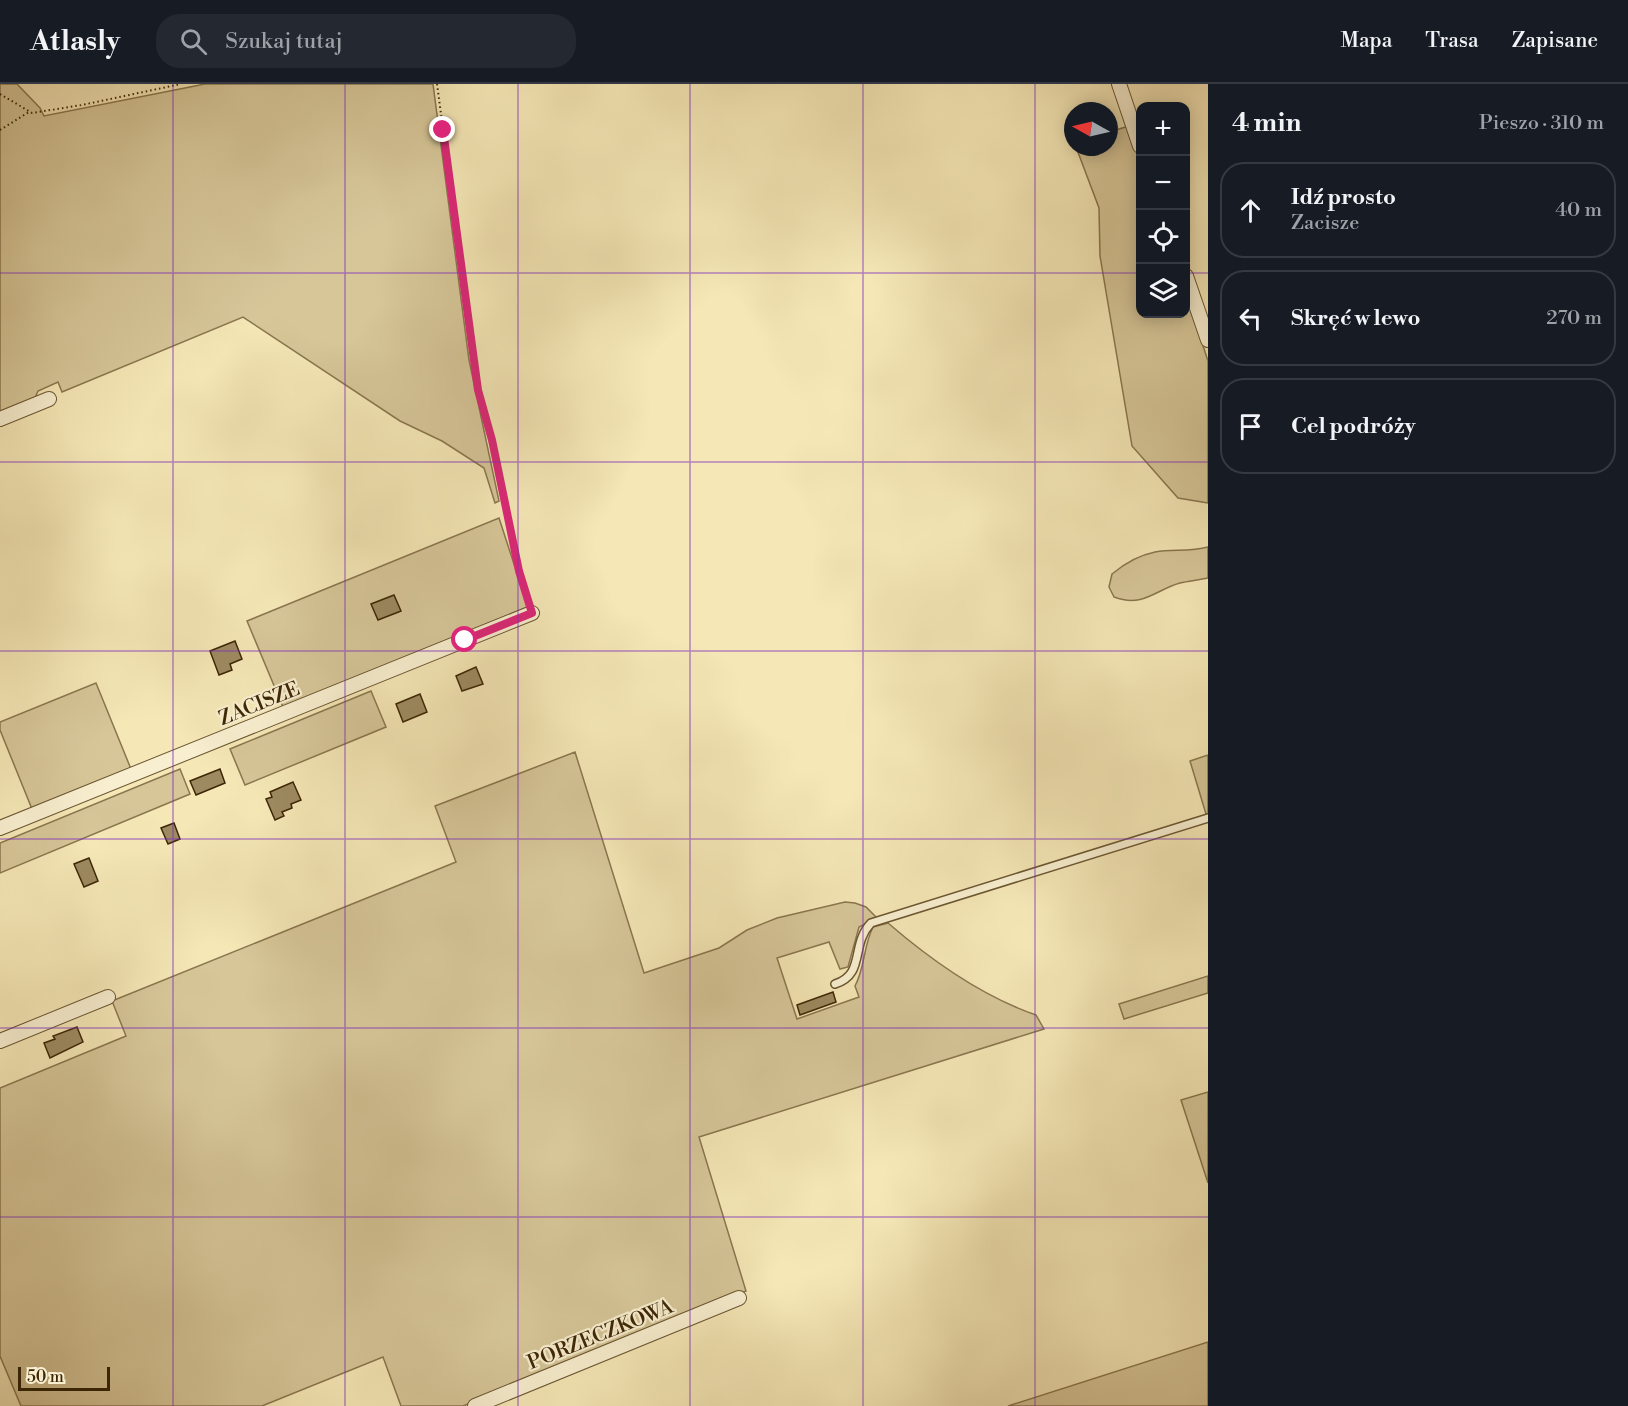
<!DOCTYPE html>
<html lang="pl">
<meta charset="utf-8">
<style>
body{margin:0;font-family:"Libre Bodoni",serif;background:#242831;color:#f1f3f6}
.controls{position:absolute;right:18px;top:18px;display:grid;overflow:hidden;border-radius:12px;box-shadow:0 3px 15px #0003}
.controls button{width:54px;height:54px;display:grid;place-items:center;padding:0;border:0;border-bottom:2px solid #363941;background:#171b24;color:#f1f3f6;font:30px sans-serif}
.compass{position:absolute;left:1064px;top:18px;width:54px;height:54px;border-radius:50%;background:#171b24;box-shadow:0 3px 15px #0003;rotate:278deg}
.scale{position:absolute;left:18px;bottom:15px;width:92px;box-sizing:border-box;padding-left:6px;border:3px solid #3d2605;border-top:0;font-size:16px;line-height:21px;white-space:nowrap;color:#3d2605;-webkit-text-stroke:4px #f8efd0;paint-order:stroke}
.stop{position:absolute;width:18px;height:18px;margin:-14px;border:4px solid #db2777;border-radius:50%;background:#fff}
.stop.end{background:#db2777;border-color:#fff;box-shadow:0 2px 6px #0008}
.list{margin:0;padding:0;list-style:none}
h2{display:flex;justify-content:space-between;align-items:center;height:78px;margin:0;padding:0 24px;font-size:26px}
h2 small{font-size:20px;font-weight:400;color:#9ea1a6}
.list li{display:grid;grid-template-columns:39px 1fr auto;gap:18px;align-items:center;box-sizing:border-box;height:96px;margin:0 12px 12px;padding:0 12px;border:2px solid #363941;border-radius:24px}
.list b{display:block;font-size:22px;white-space:nowrap}
.list p{margin:0;font-size:20px;white-space:nowrap;color:#9ea1a6}
.list em{font-size:20px;font-style:normal;color:#9ea1a6}
.icon{flex:none;width:33px;height:33px;fill:none;stroke:currentColor;stroke-width:2;stroke-linecap:round;stroke-linejoin:round}
.map{position:relative;flex:none;width:1208px;height:1322px;overflow:hidden}
header{display:flex;align-items:center;gap:36px;box-sizing:border-box;height:84px;padding:0 30px;background:#171b24;border-bottom:2px solid #363941}
header strong{font-size:28px}
nav{display:flex;gap:33px;margin-inline-start:auto;font-size:21px}
.search{width:420px;height:54px;background:#242831;display:flex;align-items:center;gap:15px;box-sizing:border-box;padding:0 21px;border-radius:24px;color:#9ea1a6;font-size:22px}
main{display:flex}
aside{flex:1;background:#171b24}
.map>svg:first-child{display:block}
</style>
<header>
<strong>Atlasly</strong>
<div class="search"><svg class="icon" aria-label="search" viewBox="0 0 24 24"><circle cx="10" cy="10" r="6"/><path d="M15 15l6 6"/></svg>Szukaj tutaj</div>
<nav><a>Mapa</a><a>Trasa</a><a>Zapisane</a></nav>
</header>
<main>
<div class="map">
<svg width="1208" height="1322" viewBox="0 0 1208 1322">
<rect width="100%" height="100%" fill="#f5e7b6"/>
<filter id="stains"><feTurbulence type="fractalNoise" baseFrequency=".00333" numOctaves="4"/><feColorMatrix values="0 0 0 0 .2 0 0 0 0 .09 0 0 0 0 .02 0 0 0 .5 -.17"/></filter>
<radialGradient id="worn" r=".72"><stop offset=".6" stop-color="#630" stop-opacity="0"/><stop offset="1" stop-color="#630" stop-opacity=".3"/></radialGradient>
<g fill="#d6c698" stroke="#8a764e" stroke-width="1.5">
<path d="M0,0H17L40,24L44,32L205,0H433L469,276L499,417L495,419L484,384L442,357L400,337L243,233L62,308L58,298L38,307L35,314L0,328Z"/>
<path d="M1129,42L1140,75V230H1186V210L1208,277V419L1178,414L1132,362L1100,172L1099,124L1076,63H1109V48Z"/>
<path d="M499,434L528,523L283,623L247,537Z"/>
<path d="M1208,463V494C1199,496 1189,497 1180,499C1155,506 1143,524 1114,513L1109,503L1112,490C1124,480 1140,471 1155,468C1173,465 1190,468 1208,463Z"/>
<path d="M96,599L131,685L32,725L0,646V638Z"/>
<path d="M371,607L386,643L245,701L230,665Z"/>
<path d="M575,668L644,889L719,864L747,846L777,834L845,818L855,819L866,823L877,834L859,843L848,883L840,885L829,858L777,874L797,935L859,913L855,902C865,884 863,863 873,843L888,839C932,877 981,912 1036,931L1044,945L699,1053L746,1207L463,1322H401L383,1273L262,1322H21L0,1272V1004L126,952L112,917L456,778L435,722Z"/>
<path d="M1208,671V730H1206L1190,677Z"/>
<path d="M180,685L190,710L0,789V759Z"/>
<path d="M1208,892V909L1124,935L1119,920Z"/>
<path d="M1208,1008V1099L1181,1016Z"/>
<path d="M1208,1258V1322H1008Z"/>
</g>
<g fill="#9d8a61" stroke="#3d2605" stroke-width="1.5">
<path d="M394,511L401,527L378,536L371,520Z"/>
<path d="M235,557L242,575L230,580L232,586L219,591L210,567Z"/>
<path d="M476,583L483,600L462,607L456,592Z"/>
<path d="M420,610L427,628L403,638L396,620Z"/>
<path d="M220,685L225,699L196,711L190,697Z"/>
<path d="M293,698L301,716L291,720L292,724L282,728L284,732L275,736L266,715L272,713L270,708Z"/>
<path d="M174,739L180,755L168,760L161,744Z"/>
<path d="M89,774L98,797L84,803L74,780Z"/>
<path d="M833,908L836,918L800,931L797,921Z"/>
<path d="M77,943L83,958L50,974L44,959L55,955L53,952Z"/>
</g>
<g fill="none" stroke-linecap="round" stroke-linejoin="round">
<g stroke="#6b5631" stroke-width="10">
<path id="service" d="M835,900C866,890 850,861 871,839L1208,734"/>
</g>
<g stroke="#6b5631" stroke-width="16">
<g id="minor">
<path d="M1119,0L1140,62"/>
<path d="M1186,192L1208,256"/>
<path d="M0,335L49,315"/>
<path d="M0,744L532,529"/>
<path d="M0,957L108,913"/>
<path d="M475,1322L739,1214"/>
</g>
</g>
<g stroke="#3d2605" stroke-width="2" stroke-dasharray="1.5 3" stroke-linecap="butt">
<path d="M437,0L478,306L529,518"/>
<path d="M0,10L32,29L82,21L181,0"/>
<path d="M0,46L29,28"/>
</g>
<use href="#service" stroke="#f8efd0" stroke-width="7"/>
<use href="#minor" stroke="#f8efd0" stroke-width="14"/>
</g>
<g fill="none" stroke-linecap="round" stroke-linejoin="round">
<path stroke="#db2777" stroke-width="8" d="M443,46L478,306L492,356L519,487L532,529L465,556"/>
</g>
<path fill="none" stroke="#7b2cbf" stroke-width="1.5" stroke-opacity="0.55" d="M173,0V1322M345,0V1322M518,0V1322M690,0V1322M863,0V1322M1035,0V1322M0,189H1140M1186,189H1208M0,378H1208M0,567H1208M0,755H1208M0,944H1208M0,1133H1208"/>
<g text-anchor="middle" stroke-width="4.5" stroke-linejoin="round" paint-order="stroke">
<g font-size="20" fill="#3d2605" stroke="#f8efd0">
<text transform="translate(259 619) rotate(-22)" y="7">ZACISZE</text>
<text transform="translate(600 1250) rotate(-22)" y="7">PORZECZKOWA</text>
</g>
</g>
<rect width="100%" height="100%" filter="url(#stains)"/>
<rect width="100%" height="100%" fill="url(#worn)"/>
</svg>
<div class="controls">
<button>+</button>
<button>−</button>
<button><svg class="icon" aria-label="locate" viewBox="0 0 24 24"><circle cx="12" cy="12" r="6"/><path d="M12 2v4M12 18v4M2 12h4M18 12h4"/></svg></button>
<button><svg class="icon" aria-label="layers" viewBox="0 0 24 24"><path d="M12 4l9 5-9 5-9-5zM3 14l9 5 9-5"/></svg></button>
</div>
<svg class="compass" viewBox="-18 -18 36 36"><path d="M0-13l5 13h-10z" fill="#e53935"/><path d="M0 13l5-13h-10z" fill="#9ea1a6"/></svg>
<div class="scale">50 m</div>
<div class="stop" style="left:465px;top:556px"></div>
<div class="stop end" style="left:443px;top:46px"></div>
</div>
<aside>
<h2>4 min<small>Pieszo · 310 m</small></h2>
<ul class="list">
<li><svg class="icon" aria-label="ahead" viewBox="0 0 24 24"><path d="M12 20V5M6 11l6-6 6 6"/></svg><div><b>Idź prosto</b><p>Zacisze</p></div><em>40 m</em></li>
<li><svg class="icon" aria-label="left" viewBox="0 0 24 24"><path d="M17 20v-9H6M10 6l-5 5 5 5"/></svg><div><b>Skręć w lewo</b></div><em>270 m</em></li>
<li><svg class="icon" aria-label="arrive" viewBox="0 0 24 24"><path d="M6 21V4h12l-3 4 3 4H6"/></svg><div><b>Cel podróży</b></div></li>
</ul>
</aside>
</main>
